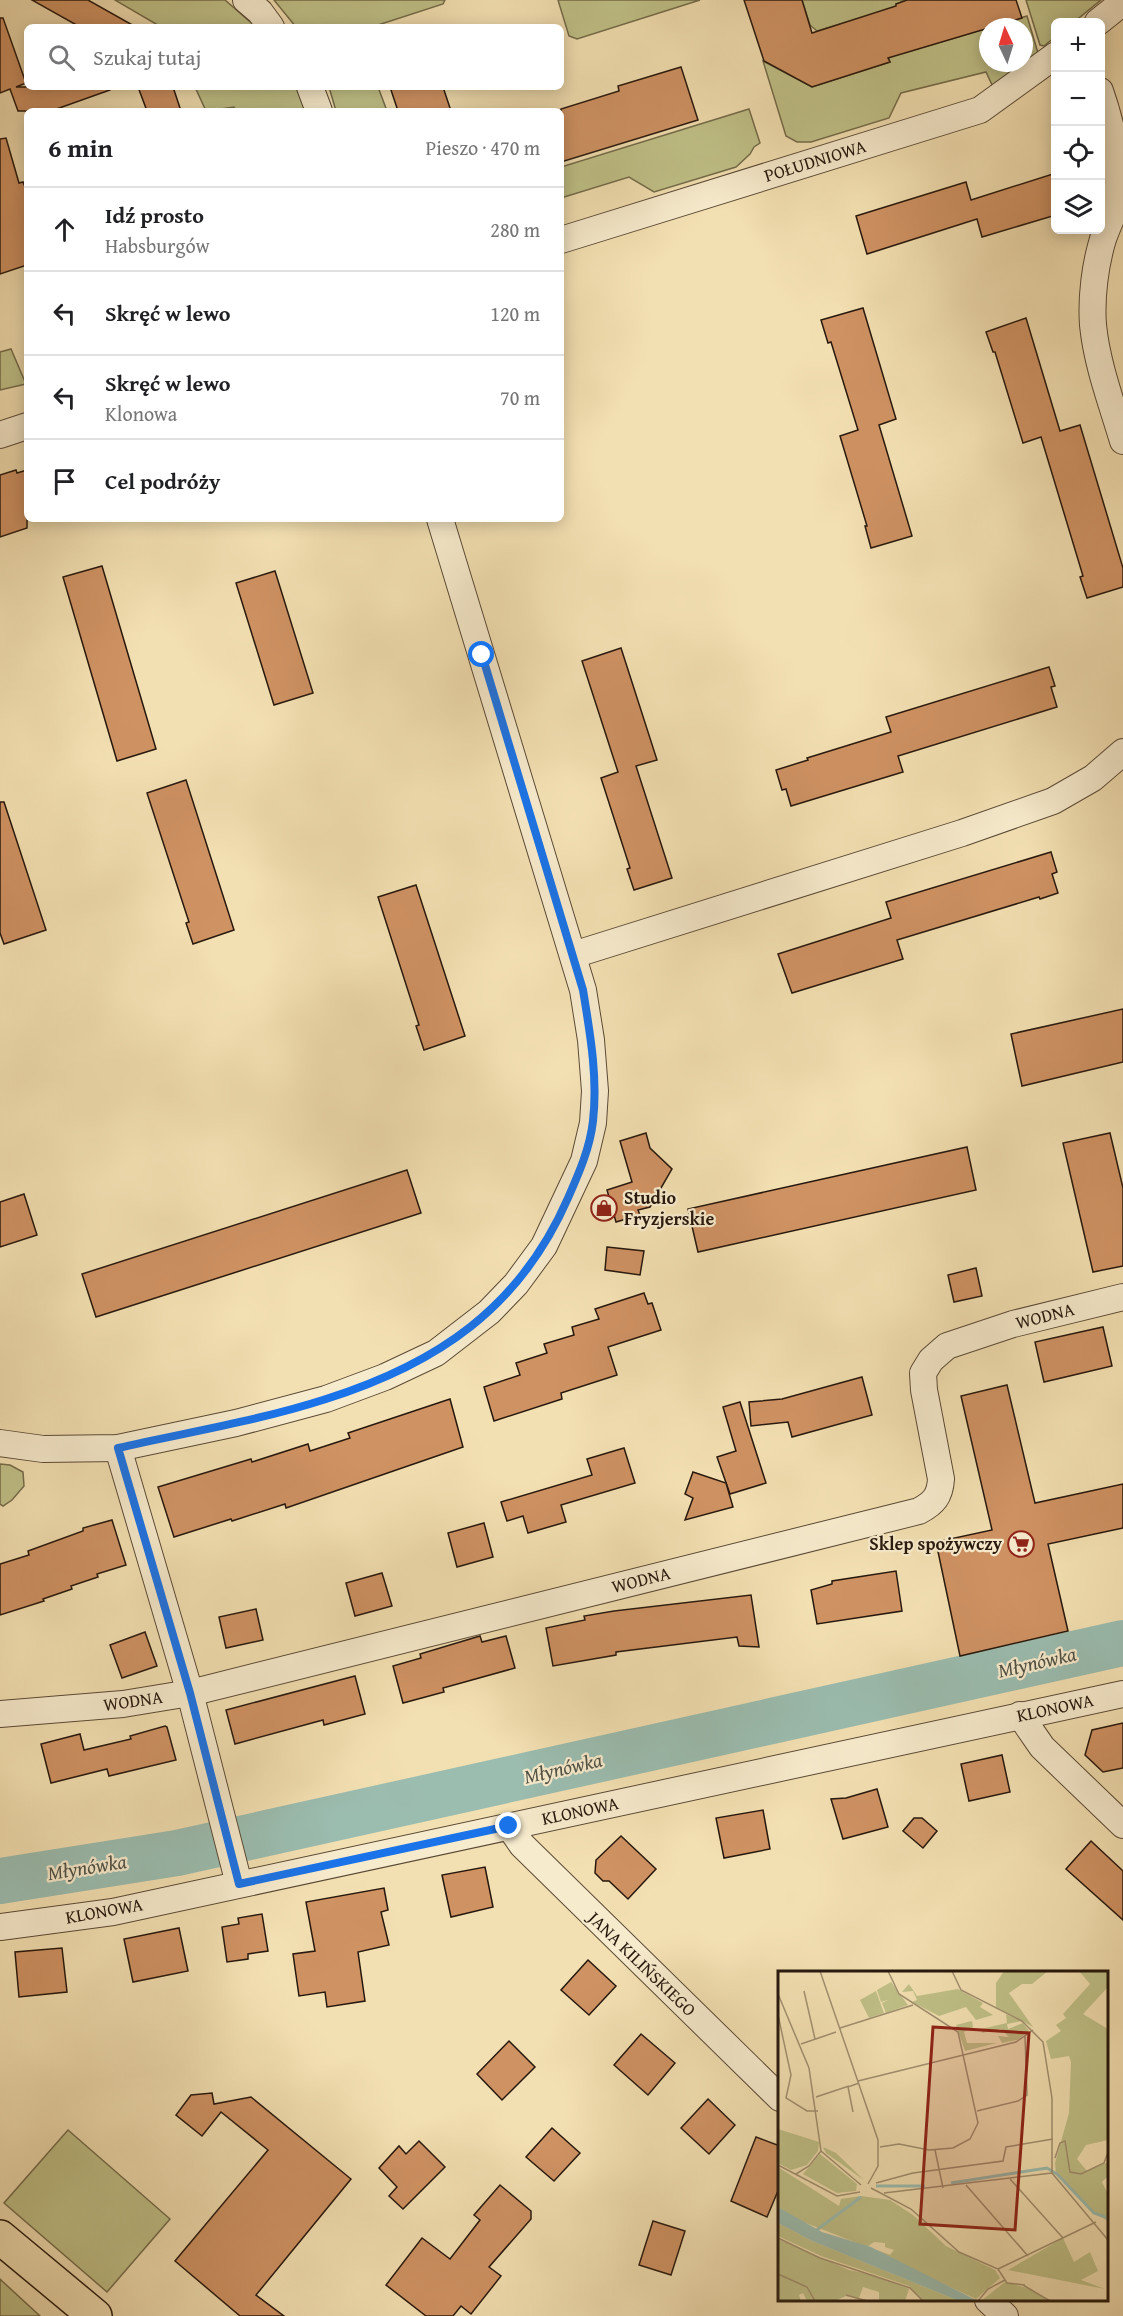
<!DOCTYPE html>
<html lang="pl">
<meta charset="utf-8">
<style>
body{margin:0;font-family:"Gentium Book Plus",serif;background:#f2f2f2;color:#202124}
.controls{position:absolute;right:18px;top:18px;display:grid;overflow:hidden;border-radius:9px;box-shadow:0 3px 15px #0003}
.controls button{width:54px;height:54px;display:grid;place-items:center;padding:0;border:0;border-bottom:2px solid #e0e0e0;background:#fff;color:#202124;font:30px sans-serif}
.compass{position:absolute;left:979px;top:18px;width:54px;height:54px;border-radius:50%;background:#fff;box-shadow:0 3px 15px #0003;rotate:356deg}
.stop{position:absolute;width:18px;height:18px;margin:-14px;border:4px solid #1a73e8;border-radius:50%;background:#fff}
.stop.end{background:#1a73e8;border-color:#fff;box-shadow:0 2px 6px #0008}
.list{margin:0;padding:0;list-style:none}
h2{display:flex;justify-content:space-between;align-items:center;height:78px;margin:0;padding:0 24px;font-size:26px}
h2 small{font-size:20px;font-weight:400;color:#757577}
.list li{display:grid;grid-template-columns:39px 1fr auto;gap:18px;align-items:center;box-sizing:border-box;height:84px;padding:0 24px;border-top:2px solid #e0e0e0}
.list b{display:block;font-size:22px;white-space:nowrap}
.list p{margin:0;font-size:20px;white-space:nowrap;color:#757577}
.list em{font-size:20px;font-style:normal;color:#757577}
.icon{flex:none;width:33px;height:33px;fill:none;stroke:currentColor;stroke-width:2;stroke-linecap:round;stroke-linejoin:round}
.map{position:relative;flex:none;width:1123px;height:2316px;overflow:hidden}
.search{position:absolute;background:#fff;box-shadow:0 3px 15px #0003;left:24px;top:24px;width:540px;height:66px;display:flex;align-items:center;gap:15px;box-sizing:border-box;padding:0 21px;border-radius:9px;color:#757577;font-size:22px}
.panel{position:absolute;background:#fff;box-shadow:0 3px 15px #0003;left:24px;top:108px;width:540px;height:414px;border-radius:9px}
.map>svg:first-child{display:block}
</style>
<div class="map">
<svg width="1123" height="2316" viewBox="0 0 1123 2316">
<rect width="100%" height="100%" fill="#f3e0b2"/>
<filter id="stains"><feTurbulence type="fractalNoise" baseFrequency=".00333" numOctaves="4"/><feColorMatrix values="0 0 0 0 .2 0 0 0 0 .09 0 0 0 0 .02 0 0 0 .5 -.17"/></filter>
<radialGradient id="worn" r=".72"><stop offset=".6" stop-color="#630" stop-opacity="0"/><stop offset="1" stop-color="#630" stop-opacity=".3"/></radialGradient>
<g fill="#c0c188" stroke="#746c4a" stroke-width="1.5">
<path d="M115,0H225L256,27H161Z"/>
<path d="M274,0H445L443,4L372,27H296Z"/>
<path d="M558,0H700L577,39L569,36Z"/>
<path d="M802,0H907L896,4L910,51L988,28V63H1024V27H991L1027,16L1038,53L994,89L986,72L901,93L889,118L811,142H797L786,136L763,61L812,87L890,62L874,14L817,31L810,25Z"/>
<path d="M1026,0H1101L1074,22H1056L1055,37L1044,46L1040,45Z"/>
<path d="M195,87H296L306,111H236L234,107L206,111Z"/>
<path d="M329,87H378L387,111H336Z"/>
<path d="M749,109L760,143L754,147L750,154L736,167L654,192L629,177L561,198V167Z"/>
<path d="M11,349L26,384L0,390V352Z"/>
<path d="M0,1464L10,1465L23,1472L24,1486L12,1500L3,1506L0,1504Z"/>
<path d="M68,2130L170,2219L107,2292L4,2203Z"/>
<path d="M0,2279L2,2281L40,2316H0Z"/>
</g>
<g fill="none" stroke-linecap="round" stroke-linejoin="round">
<path stroke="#9bbdb0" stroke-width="46" d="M0,1881L177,1853L1123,1643"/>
</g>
<g fill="#cf9263" stroke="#27180d" stroke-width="1.5">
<path d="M32,0H88L136,27H80Z"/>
<path d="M744,0H802L812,33L896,6V4L907,0H1016L1022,18L888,58L890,62L812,87L764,61Z"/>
<path d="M0,18H3L26,83L16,87H110V90L51,111H18L10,89L0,93Z"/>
<path d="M681,67L698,120L561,162V109L619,91L618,86Z"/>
<path d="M138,87H173L181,111H147Z"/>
<path d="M390,87H443L451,111H398Z"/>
<path d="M6,138L19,183L23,182L27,192V265L0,274V139Z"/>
<path d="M1056,173V215L982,237L977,219L867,254L856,216L966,182L971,200Z"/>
<path d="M863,308L896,419L879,425L912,536L871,548L865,526H867L840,436L858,430L831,342L828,343L821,320Z"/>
<path d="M1026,318L1060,431L1080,425L1123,568V587L1087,598L1080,577L1083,576L1041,437L1023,443L995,352H993L986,332Z"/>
<path d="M16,470L17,473L27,470V528L0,537V475Z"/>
<path d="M102,566L156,749L117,761L63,577Z"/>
<path d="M275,571L313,693L274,705L236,583Z"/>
<path d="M621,648L657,760L636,766L672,878L634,890L627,869L630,868L601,778L618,772L582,661Z"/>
<path d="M1049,667L1055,686L1051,687L1057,707L898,756L903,772L791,806L786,789L782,790L776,770L808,760L807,758L891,732L886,717Z"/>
<path d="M186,780L234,930L193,944L186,923L189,922L147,793Z"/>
<path d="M0,802H4L46,930L4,944L0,933Z"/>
<path d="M1051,852L1057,872L1052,874L1058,893L1040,899L1039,897L897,940L903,959L792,993L778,954L891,918L886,902Z"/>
<path d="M416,885L465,1036L424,1050L416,1026L419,1025L378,897Z"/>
<path d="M1123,1009V1062L1022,1086L1011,1034Z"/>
<path d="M646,1133L650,1148L672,1169L650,1207L638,1210L640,1215L616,1222L607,1190L632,1182L620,1141Z"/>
<path d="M1110,1133L1123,1188V1266L1093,1272L1063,1143Z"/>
<path d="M967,1147L976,1190L698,1252L688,1209Z"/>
<path d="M407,1170L421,1213L96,1317L82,1274Z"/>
<path d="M24,1194L37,1235L0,1247V1202Z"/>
<path d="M607,1247L644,1251L640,1275L605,1270Z"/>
<path d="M976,1268L982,1296L954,1302L948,1275Z"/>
<path d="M644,1293L648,1304L652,1303L661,1330L608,1347L617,1375L561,1393L562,1399L494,1421L484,1387L520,1375L516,1363L547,1353L544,1344L574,1335L572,1327L599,1319L595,1309Z"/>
<path d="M1103,1327L1112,1366L1044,1382L1035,1342Z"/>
<path d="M862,1377L872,1415L792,1437L788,1422L751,1426L749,1402L782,1399Z"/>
<path d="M1007,1385L1035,1503L1123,1484V1528L1048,1544L1068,1631L960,1656L936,1542L992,1530L961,1396Z"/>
<path d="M450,1399L463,1447L286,1508L285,1504L232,1521L231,1519L174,1537L158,1487L251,1459L252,1462L308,1444L310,1451L350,1438L348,1433Z"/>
<path d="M740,1402L766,1483L730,1494L717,1457L736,1451L723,1407Z"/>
<path d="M624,1448L635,1483L561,1505L566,1522L528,1533L523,1516L507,1521L501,1502L592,1475L587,1459Z"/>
<path d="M693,1472L726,1483L733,1507L685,1520L693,1498L685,1494Z"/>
<path d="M112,1520L126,1565L97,1574L98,1577L71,1586L72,1589L43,1599L44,1601L0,1615V1564L29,1555L28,1551L83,1531V1528Z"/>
<path d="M484,1523L493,1557L457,1567L448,1533Z"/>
<path d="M896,1571L902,1611L817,1624L811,1590L832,1584V1581Z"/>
<path d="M382,1573L392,1606L355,1616L346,1583Z"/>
<path d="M751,1595L759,1647L739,1646L737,1637L616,1652V1655L553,1666L546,1628L585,1620L584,1616L614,1611Z"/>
<path d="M256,1609L263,1640L226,1648L219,1617Z"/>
<path d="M145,1632L157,1666L122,1678L110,1645Z"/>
<path d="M480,1636L482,1642L506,1636L515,1668L443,1688L444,1692L403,1703L393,1666L421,1658L420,1654Z"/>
<path d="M355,1676L365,1714L324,1725L323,1720L235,1744L226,1710Z"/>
<path d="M1123,1723V1768L1103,1772L1085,1755L1092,1730Z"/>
<path d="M165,1726L167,1727L176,1760L109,1776L107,1769L51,1783L41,1744L80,1734L84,1750L131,1739L130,1736Z"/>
<path d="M1002,1755L1010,1792L969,1801L961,1764Z"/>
<path d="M877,1789L888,1827L843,1839L831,1799L846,1798Z"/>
<path d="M763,1810L770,1849L724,1858L716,1818Z"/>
<path d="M914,1818H922L937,1831L923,1848L903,1831Z"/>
<path d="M621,1836L656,1869L628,1899L609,1881H603L595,1873L596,1860Z"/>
<path d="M1091,1841L1123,1871V1920L1066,1869Z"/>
<path d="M485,1867L493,1907L451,1917L442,1875Z"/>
<path d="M384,1888L388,1910L381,1912L389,1945L358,1952L365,2001L327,2007L325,1992L299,1996L293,1954L315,1951L306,1902Z"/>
<path d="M262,1914L268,1951L248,1954V1959L227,1962L222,1927L239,1924L238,1918Z"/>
<path d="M179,1928L188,1971L133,1982L124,1939Z"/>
<path d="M62,1948L67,1992L19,1997L15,1952Z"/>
<path d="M588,1960L616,1986L589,2015L561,1990Z"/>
<path d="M641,2034L675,2063L648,2095L614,2065Z"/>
<path d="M509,2041L535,2067L502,2100L477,2074Z"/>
<path d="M212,2093L214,2104L251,2097L351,2179L256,2295L284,2316H240L175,2261L268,2150L221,2112L202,2136L176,2115L191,2095Z"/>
<path d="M708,2099L735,2125L709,2154L681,2128Z"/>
<path d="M552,2128L580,2153L554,2181L526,2157Z"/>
<path d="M756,2137L780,2146V2186L767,2217L731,2201Z"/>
<path d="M419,2141L445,2167L403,2209L389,2196L397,2187L379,2168L399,2146L406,2154Z"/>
<path d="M500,2185L531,2211V2219L489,2267L501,2276L471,2314L461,2306L453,2316H426L386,2285L422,2238L450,2259L480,2220L474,2215Z"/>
<path d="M653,2221L685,2231L671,2275L639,2265Z"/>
</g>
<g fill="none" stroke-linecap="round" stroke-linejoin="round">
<g stroke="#5a4a36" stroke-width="28">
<g id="street">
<path d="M246,0L260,12L271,27"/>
<path d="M1098,22L1123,2"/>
<path d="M310,87L319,111"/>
<path d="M1100,91C1111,122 1123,172 1116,204C1113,216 1107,227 1103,239C1095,265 1091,298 1093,325C1097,365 1112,404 1123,441"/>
<path d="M561,240L980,110L1056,55"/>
<path d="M0,435L27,426"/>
<path d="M573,955L962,833L1053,801L1093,778L1123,752"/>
<path d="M0,1443L43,1449L118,1448L236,1423L326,1399L385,1377L436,1353L489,1312L516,1284L544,1246L584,1161L593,1123L595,1091L591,1040L583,990L440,519"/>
<path d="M118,1448L190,1693L239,1884"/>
<path d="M0,1714L123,1704L190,1693L919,1511C934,1503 940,1496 941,1479L924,1390L923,1373L931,1360L947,1346L1013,1324L1123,1297"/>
<path d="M1020,1715L1042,1747L1123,1825"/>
<path d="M509,1826L522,1845L780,2098"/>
<path d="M0,1927L113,1912L1123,1694"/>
<path d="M988,2300L1005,2316"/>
</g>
</g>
<g stroke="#27180d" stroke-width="36">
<path id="primary" d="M0,2237L95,2316"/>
</g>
<use href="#street" stroke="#f7ebcd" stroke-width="26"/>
<use href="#primary" stroke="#f3e0b2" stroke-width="33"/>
</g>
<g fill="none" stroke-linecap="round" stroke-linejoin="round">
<path stroke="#1a73e8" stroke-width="8" d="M482,655L583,990C590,1033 598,1077 593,1121C590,1148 579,1173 568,1198C520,1308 437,1364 326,1399C258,1421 188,1432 118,1448L190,1693L239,1884L509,1826"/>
</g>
<defs>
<g id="shop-ring" transform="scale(1.35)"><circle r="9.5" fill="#f7ebcd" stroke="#8f2418" stroke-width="1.5"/><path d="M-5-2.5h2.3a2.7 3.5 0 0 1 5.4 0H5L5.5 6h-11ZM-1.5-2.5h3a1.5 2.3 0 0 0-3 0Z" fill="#8f2418"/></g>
<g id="supermarket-ring" transform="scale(1.35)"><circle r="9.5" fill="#f7ebcd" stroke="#8f2418" stroke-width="1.5"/><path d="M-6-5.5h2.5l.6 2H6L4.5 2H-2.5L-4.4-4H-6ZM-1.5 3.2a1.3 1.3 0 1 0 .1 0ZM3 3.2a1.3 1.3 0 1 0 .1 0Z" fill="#8f2418"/></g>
</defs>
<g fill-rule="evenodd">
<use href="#shop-ring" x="604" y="1208"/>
<use href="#supermarket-ring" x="1021" y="1544"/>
</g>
<g text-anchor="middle" stroke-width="4.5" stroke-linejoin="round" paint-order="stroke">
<g font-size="18" fill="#27180d" stroke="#f7ebcd">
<text transform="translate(815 161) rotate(-17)" y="6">POŁUDNIOWA</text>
<text transform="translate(1045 1316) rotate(-14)" y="6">WODNA</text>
<text transform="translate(641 1580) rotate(-14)" y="6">WODNA</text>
<text transform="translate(133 1701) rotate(-8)" y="6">WODNA</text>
<text transform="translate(1055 1708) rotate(-12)" y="6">KLONOWA</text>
<text transform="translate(580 1811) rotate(-12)" y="6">KLONOWA</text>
<text transform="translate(104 1911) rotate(-10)" y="6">KLONOWA</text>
<text transform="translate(642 1964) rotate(44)" y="6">JANA KILIŃSKIEGO</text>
</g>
<g font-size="18" font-weight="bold" fill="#27180d" stroke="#f7ebcd" text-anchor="start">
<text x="624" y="1204">Studio<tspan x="624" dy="21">Fryzjerskie</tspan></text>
<text x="1002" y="1550" text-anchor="end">Sklep spożywczy</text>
</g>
<g font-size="20" font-style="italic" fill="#505246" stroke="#f7ebcd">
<text transform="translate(1037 1662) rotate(-13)" y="7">Młynówka</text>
<text transform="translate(563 1768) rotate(-13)" y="7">Młynówka</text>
<text transform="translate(87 1867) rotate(-9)" y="7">Młynówka</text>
</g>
</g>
<g transform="translate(778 1971)">
<rect width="330" height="330" fill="#f3e0b2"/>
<path d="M226,0H270L254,13H244L231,22L255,56L218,36V12ZM301,0H330V16L305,43L330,58V169L308,174L299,188L309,200L330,191V205L324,211L330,223V250L311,239L278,202L277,192L291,142L293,91L291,85L273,88L268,70L283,60L278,54L288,47L285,43L312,13ZM113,11L130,34L108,42L104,32L110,29L103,31L99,19ZM131,13L139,25L180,18L205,32L202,36L215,44L198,49L188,36L161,45L134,31L139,29L135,20L124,21ZM98,20L106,42L91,47L82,29ZM228,43L244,50L229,53L230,58L245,52L251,60L239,69L224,72L220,65L231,66L223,58L204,62L203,58L229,52ZM194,50L195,56L186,61L189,72H219L187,80L178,54ZM0,158L41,171L40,180L29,194L13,199L0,192ZM45,176L58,182L86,209L48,182ZM42,183L79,213L78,220L59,222L25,203ZM0,196L61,235L63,228L83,225L112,229L135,244L168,275L217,299L222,307L198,328L112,288L99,279L112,284L116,279L107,276V272L96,271L89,276L18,248L0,236ZM0,252L34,270L181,330H145L131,315L43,285L0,265ZM285,267L296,291L312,281L320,300L303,309L327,318L230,299ZM0,268L71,299L95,304L131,318L127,330H101V321L85,316L81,327L68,325L56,330H29L25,322L21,324L23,330H0ZM227,311L253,318L270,330H203Z" fill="#c0c188"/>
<path d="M0,236L44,261L93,276L200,330H181L34,270L0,252Z" fill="#9bbdb0"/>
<path fill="none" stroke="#9bbdb0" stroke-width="3" d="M279,203L316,242L330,247M173,212L269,197L279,203M98,215H147M36,261L83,226"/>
<path fill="none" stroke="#a19070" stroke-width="1.5" d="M42,0L100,169V195L90,213M174,0L183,19L244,50L265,71L274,127V202M26,20L37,68M0,23L31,97L43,180M0,44L13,104L8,127L29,140H40M62,57L135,34M23,73L58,61M80,110L238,71L255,59M38,126L71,115M199,140L240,130L249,124L247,65M75,141L70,116L81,112M102,176L121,173L151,179L175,177L192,168L200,152L180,61L121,23L110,0M157,179L165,217M43,180L83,214M277,187L282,172L287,170L292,201L303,203L326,192L330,181M0,194L59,225L82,221M274,202L330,269M18,203L31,195L43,180M232,208L285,267M98,212L135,202L225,190L228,176L275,168M188,214L250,285M93,217L133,238L181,281L220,298L229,312L247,314M106,222L274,202M0,267L42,287L132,317L145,330M220,298L318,251M0,303L29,316L37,330M245,314L272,330M68,324L89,330M200,330L210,318L227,309"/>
<path fill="#8f2418" fill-opacity="0.15" stroke="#8f2418" stroke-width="3" d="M155,56L251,62L237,259L142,253Z"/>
<rect width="330" height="330" fill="none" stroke="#27180d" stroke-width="3"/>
</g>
<rect width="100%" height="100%" filter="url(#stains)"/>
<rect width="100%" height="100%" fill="url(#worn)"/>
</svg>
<div class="controls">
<button>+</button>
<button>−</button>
<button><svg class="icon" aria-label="locate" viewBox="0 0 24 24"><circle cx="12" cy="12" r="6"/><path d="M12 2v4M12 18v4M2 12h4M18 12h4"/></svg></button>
<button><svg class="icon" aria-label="layers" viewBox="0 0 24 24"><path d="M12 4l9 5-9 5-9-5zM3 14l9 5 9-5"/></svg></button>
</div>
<svg class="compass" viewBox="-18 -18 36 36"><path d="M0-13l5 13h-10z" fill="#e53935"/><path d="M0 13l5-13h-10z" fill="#757577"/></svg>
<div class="stop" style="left:482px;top:655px"></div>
<div class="stop end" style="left:509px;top:1826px"></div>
<div class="search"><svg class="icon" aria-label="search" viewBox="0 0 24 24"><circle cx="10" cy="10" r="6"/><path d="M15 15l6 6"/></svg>Szukaj tutaj</div>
<section class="panel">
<h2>6 min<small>Pieszo · 470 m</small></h2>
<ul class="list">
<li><svg class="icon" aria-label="ahead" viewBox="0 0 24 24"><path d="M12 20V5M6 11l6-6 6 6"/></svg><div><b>Idź prosto</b><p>Habsburgów</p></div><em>280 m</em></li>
<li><svg class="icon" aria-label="left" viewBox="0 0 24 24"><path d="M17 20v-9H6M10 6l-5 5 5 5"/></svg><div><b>Skręć w lewo</b></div><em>120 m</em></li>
<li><svg class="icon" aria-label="left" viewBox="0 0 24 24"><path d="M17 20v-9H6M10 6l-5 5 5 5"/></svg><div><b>Skręć w lewo</b><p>Klonowa</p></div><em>70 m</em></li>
<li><svg class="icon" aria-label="arrive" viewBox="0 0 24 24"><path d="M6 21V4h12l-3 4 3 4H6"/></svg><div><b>Cel podróży</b></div></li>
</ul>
</section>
</div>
